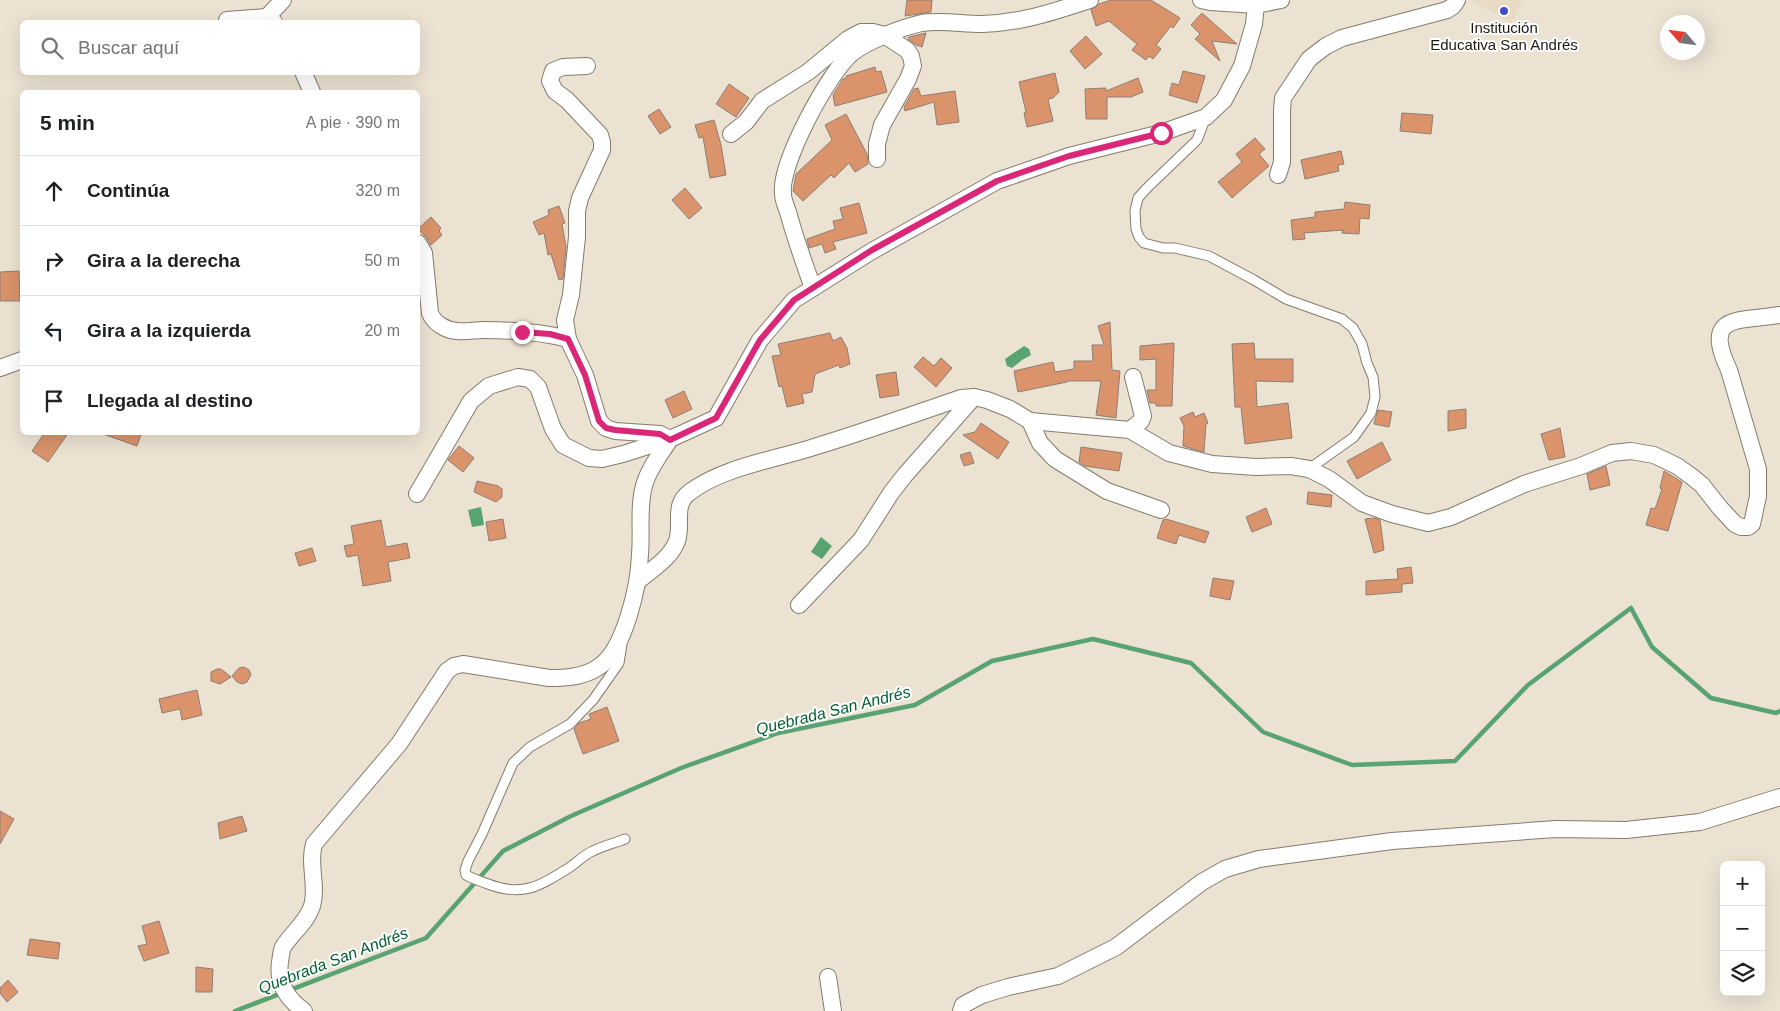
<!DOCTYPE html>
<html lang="es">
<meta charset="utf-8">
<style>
body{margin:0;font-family:Helvetica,sans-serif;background:#f6f6f6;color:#202124}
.controls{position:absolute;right:15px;bottom:15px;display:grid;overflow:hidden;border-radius:8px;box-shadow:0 5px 20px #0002}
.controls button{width:45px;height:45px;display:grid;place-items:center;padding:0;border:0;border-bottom:1px solid #e0e0e0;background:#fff;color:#202124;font:25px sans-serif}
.compass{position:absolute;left:1660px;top:15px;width:45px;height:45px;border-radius:50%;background:#fff;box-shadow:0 5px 20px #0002;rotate:298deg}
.stop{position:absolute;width:15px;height:15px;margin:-11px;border:4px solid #db2777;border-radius:50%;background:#fff}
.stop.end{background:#db2777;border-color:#fff;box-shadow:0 1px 5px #0008}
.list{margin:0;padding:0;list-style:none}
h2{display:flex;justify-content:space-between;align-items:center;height:65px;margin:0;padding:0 20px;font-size:21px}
h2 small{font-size:16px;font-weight:400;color:#757577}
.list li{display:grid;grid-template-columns:32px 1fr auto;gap:15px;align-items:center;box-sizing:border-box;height:70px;padding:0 20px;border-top:1px solid #e0e0e0}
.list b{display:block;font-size:19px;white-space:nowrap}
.list em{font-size:16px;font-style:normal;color:#757577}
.icon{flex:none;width:28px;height:28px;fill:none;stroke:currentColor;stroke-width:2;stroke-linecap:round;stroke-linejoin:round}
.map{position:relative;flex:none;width:1780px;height:1011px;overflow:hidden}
.search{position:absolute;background:#fff;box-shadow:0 5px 20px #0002;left:20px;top:20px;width:400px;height:55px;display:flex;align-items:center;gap:12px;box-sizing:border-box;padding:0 18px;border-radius:8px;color:#757577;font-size:19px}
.panel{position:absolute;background:#fff;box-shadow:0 5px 20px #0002;left:20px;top:90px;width:400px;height:345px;border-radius:8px}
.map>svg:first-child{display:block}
</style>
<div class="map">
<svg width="1780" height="1011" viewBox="0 0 1780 1011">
<rect width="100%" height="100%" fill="#ebe2d2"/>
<path fill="#e7dbc3" d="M1471,0H1523L1511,23Z"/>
<g fill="#59a272">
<path d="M1024,346L1029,349L1031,355L1022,360L1012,368L1007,366L1005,359Z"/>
<path d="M481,507L484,525L472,527L468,510Z"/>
<path d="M821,537L832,546L822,559L811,552Z"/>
</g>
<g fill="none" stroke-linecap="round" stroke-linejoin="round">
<path stroke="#59a272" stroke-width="4.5" d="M235,1011L426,938L503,851L571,816L681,768L778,733L915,705L992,661L1093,639L1191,663L1263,732L1352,765L1455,761L1528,685L1631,608L1652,647L1711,698L1776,713L1780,711"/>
</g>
<g fill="#da936a" stroke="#8e7e75">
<path d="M907,0H932L931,12L905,16Z"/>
<path d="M1111,0H1151L1180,18L1173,28L1171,26L1156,45L1161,49L1153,59L1149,56L1146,60L1132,50L1137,44L1109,21L1096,26L1091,10L1099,4Z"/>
<path d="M1202,13L1237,44L1212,41L1220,61L1195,39L1200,34L1191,25Z"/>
<path d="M926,33L922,47L916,45L908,39L909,37Z"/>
<path d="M1086,36L1102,54L1085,69L1070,51Z"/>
<path d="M875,67L876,72L881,71L887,92L835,106L833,95L843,79L847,78L846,76Z"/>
<path d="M1183,71L1205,76L1197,103L1169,95L1172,83L1179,85Z"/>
<path d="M1055,73L1059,92L1053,98L1048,99L1053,121L1027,127L1024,113L1026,112L1019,82Z"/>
<path d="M1138,78L1143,92L1131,97H1107V119H1086L1085,89L1106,88V91Z"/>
<path d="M729,84L749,98L736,117L716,104Z"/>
<path d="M918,88L921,96L955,91L959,122L937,125L934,102L905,111L904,107L914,89Z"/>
<path d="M659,109L671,127L660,134L648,116Z"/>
<path d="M1402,113L1433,115L1431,134L1400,131Z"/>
<path d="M846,114L867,154L868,164L855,172L849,163L834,178L831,175L803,201L793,191L796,174L832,140L825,125Z"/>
<path d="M714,120L721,145L726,175L710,178L703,137L699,138L695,125Z"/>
<path d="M1255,138L1265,149L1259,154L1269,166L1232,198L1218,182L1242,162L1236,154Z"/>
<path d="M1341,151L1344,164L1338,165L1339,171L1305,179L1301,160Z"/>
<path d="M685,188L702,208L689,219L672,200Z"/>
<path d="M1345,202L1370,205L1369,219L1360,218L1359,234L1342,233L1343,230L1304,233L1305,239L1293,240L1291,220L1315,217V212L1344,209Z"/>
<path d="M859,203L867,233L833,242L836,249L825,253L822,244L809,248L807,239L835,229L833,221L843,219L840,208Z"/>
<path d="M559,206L565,223L562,224L566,247L563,279L559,280L551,254L548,255L544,233L539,235L533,222L549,215L548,210Z"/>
<path d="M431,217L441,228L439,231L442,235L431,245L426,237L418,229Z"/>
<path d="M19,271L20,301H0V272Z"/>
<path d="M1110,322L1112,370L1120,371L1116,418L1096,415L1101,381H1067V382L1018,392L1014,371L1053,362L1055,372L1074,369V361H1093L1092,345H1104L1098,326Z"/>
<path d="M830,333L833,341L841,337L847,348L850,364L840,368L839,365L815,374L812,392L802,394L804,403L787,407L782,386L779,387L772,356L781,355L778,344Z"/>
<path d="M1174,343L1172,406H1156V403H1150L1147,390H1156V359L1140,360V346Z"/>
<path d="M1254,343L1255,359H1293V382L1256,381L1257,407L1288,403L1292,438L1245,444L1241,407H1235L1232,344Z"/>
<path d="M923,357L934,366L941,358L952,368L936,387L914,367Z"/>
<path d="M896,372L899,395L880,398L876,375Z"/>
<path d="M684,391L692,409L673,418L665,400Z"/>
<path d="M1466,409V428L1448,431V411Z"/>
<path d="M1378,410L1392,412L1389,427L1374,424Z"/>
<path d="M1193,412L1195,417L1204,413L1208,423L1206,424L1204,452L1183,446L1184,426L1180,418Z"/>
<path d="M981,423L1009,442L998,459L963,435L975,432Z"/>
<path d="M1560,428L1565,457L1549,460L1541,434Z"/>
<path d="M45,432H69L48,462L32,451Z"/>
<path d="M103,432H142L137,446L103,434Z"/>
<path d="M1382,442L1391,460L1357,479L1347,461Z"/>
<path d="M459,446L474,458L463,472L448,460Z"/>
<path d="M1081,447L1122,453L1119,471L1085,466L1079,462Z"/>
<path d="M970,452L974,463L964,466L960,455Z"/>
<path d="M1606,466L1610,485L1590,490L1587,474Z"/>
<path d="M1664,471L1682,482L1668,531L1646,525L1651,508L1655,509L1662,489L1660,488Z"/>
<path d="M477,481L498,486L502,489V497L496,502L474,492Z"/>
<path d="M1308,492L1332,495L1331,507L1307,504Z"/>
<path d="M1266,508L1272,524L1252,532L1246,517Z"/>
<path d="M1374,518L1380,520L1384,550L1374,553L1365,519Z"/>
<path d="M503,519L506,538L489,541L486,522Z"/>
<path d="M1166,519L1209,532L1205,543L1179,535L1176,544L1157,538L1163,520Z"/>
<path d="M381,520L386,547L407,543L410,558L388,562L391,581L363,586L358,555L347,557L344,546L354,544L351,526Z"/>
<path d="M312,548L316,561L299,566L295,553Z"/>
<path d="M1411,567L1413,583L1402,584V592L1366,595V581L1398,579L1397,569Z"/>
<path d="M1213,578L1234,581L1230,600L1210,596Z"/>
<path d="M244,667L249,670L251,675L247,682L242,684L237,682L232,676L239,668Z"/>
<path d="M217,669H221L231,677L220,684L211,681V672Z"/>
<path d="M197,690L202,715L182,720L180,709L162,713L159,699Z"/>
<path d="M607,707L619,741L583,754L574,729L579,723L591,719L589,714Z"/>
<path d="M0,811L14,819L0,844Z"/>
<path d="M242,816L247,831L220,839L218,823Z"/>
<path d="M159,921L169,953L144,961L138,946L147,944L142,926Z"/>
<path d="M30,939L60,943L58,959L27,955Z"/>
<path d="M196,967L213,969L212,992H196Z"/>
<path d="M8,980L18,992L7,1002L0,993V988Z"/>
</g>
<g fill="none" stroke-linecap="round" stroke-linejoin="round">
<g stroke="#837c6d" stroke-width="11">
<g id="lane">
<path d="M1206,117L1197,140L1147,188L1138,198L1135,211L1136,229L1139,237L1144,243L1163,248H1175L1209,256L1254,280L1286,299L1342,319L1353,328L1362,344L1367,363L1373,377L1375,397L1371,413L1354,437L1309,469"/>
<path d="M622,644L619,663L593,700L570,724L530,747L513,763L482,834L468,861L465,870L466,875C473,879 480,881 488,884C522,897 538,887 567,869C576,864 583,855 593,851C603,846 615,843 625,839"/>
</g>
</g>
<g stroke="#837c6d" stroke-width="18">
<g id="street">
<path d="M1201,0L1210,2L1256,5"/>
<path d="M267,17L283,0"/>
<path d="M227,20L267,17L274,22"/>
<path d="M303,72L312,92"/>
<path d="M731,134L746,122L762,101L808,72L848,39L861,32H873L884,35L907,50L911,56L913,66L908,79L882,125L877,144V159"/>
<path d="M1278,175L1282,162V110L1283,98L1309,59L1326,46L1342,38L1447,10L1453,6L1457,0"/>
<path d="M418,243L424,253L430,313C434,323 445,330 457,331C466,332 475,330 484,330C512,330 541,332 568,339L585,375L599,421L606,428L615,431L660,434L670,439"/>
<path d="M813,288C804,263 795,238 788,212C786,206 783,200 783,194C779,164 829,72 852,53C867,41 903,27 922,23C942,20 962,24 982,24C1021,23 1053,12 1090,0"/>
<path d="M568,339L565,320L571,295L577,237V211L580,198L602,150V142L600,135L567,100L555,91L550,81L553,71L563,67L587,66"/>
<path d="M0,368L22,360"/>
<path d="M1030,421L1040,443L1055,459L1107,491L1161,510"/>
<path d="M1130,430L1141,421L1143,416L1133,377"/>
<path d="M417,494L471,401L489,386L518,377L530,379L538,387L553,429L563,445L589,458L602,459L623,454L670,439L716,418L760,340L794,300L872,251L997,181L1069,156L1161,133L1206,117L1224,100L1242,66L1254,24L1256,5L1281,0"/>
<path d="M638,581C651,570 671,558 677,541C683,523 672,505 690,492C723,467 774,460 814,447C863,432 912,415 961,398L974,397L987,400L1010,409L1030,421L1130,430L1169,453L1212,464L1256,467L1291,466L1309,469L1329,479L1362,503L1392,514L1428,523L1451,517L1524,484L1581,466L1612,453L1631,451L1654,455L1677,466L1691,476L1702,485L1720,508L1735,524L1741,527H1748L1752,524L1758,496V469L1729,370C1702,313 1738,322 1780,315"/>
<path d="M799,605L861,540L891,493L905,475L974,397"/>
<path d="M828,977L833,1011"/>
<path d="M304,1011C287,999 277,983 280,962C281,957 281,951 283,947C292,933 307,922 312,906C318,886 308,864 314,844L399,744L447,671L454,666L463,664L549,678C566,678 583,677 597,668C625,652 639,584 640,554C642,532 638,507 644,486C648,469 661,454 670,439"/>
<path d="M961,1011L963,1005L982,995L1008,987L1058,976L1116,947L1202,882L1225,869L1259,859L1392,841L1556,829L1626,830L1700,822L1780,797"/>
</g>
</g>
<use href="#lane" stroke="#fff" stroke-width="9"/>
<use href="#street" stroke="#fff" stroke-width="16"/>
</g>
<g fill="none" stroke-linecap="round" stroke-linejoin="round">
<path stroke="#db2777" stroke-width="6" d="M522,332L550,334L568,339L585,375L599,421L606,428L615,430L660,434L670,440L716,418L760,340L794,300L872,250L997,181L1069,156L1161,133"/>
</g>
<circle fill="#414fc2" stroke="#fff" stroke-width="2" cx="1504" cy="11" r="5"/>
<g text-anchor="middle" stroke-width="4" stroke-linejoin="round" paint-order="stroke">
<g font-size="15" fill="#1c1913" stroke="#fff">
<text x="1504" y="33">Institución<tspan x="1504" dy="17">Educativa San Andrés</tspan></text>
</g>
<g font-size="16" font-style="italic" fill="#056033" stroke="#fff">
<text transform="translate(833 710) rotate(-14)" y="6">Quebrada San Andrés</text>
<text transform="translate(333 960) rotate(-21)" y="6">Quebrada San Andrés</text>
</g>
</g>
</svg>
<div class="controls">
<button>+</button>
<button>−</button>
<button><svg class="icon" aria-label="layers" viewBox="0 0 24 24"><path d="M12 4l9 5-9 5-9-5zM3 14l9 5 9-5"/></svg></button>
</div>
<svg class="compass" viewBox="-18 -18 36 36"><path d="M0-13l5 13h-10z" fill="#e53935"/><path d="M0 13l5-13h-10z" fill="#757577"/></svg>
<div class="stop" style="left:1161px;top:133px"></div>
<div class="stop end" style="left:522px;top:332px"></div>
<div class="search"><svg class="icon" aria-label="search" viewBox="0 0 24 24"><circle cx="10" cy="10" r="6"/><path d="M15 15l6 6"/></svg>Buscar aquí</div>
<section class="panel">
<h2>5 min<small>A pie · 390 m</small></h2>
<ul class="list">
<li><svg class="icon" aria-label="ahead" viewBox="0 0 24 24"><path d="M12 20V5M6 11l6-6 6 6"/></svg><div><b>Continúa</b></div><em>320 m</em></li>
<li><svg class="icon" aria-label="right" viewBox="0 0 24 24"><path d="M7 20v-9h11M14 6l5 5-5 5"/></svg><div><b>Gira a la derecha</b></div><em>50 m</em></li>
<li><svg class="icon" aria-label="left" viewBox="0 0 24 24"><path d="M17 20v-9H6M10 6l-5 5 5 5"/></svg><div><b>Gira a la izquierda</b></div><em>20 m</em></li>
<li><svg class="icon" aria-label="arrive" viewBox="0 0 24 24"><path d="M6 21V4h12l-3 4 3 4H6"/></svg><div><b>Llegada al destino</b></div></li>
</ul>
</section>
</div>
